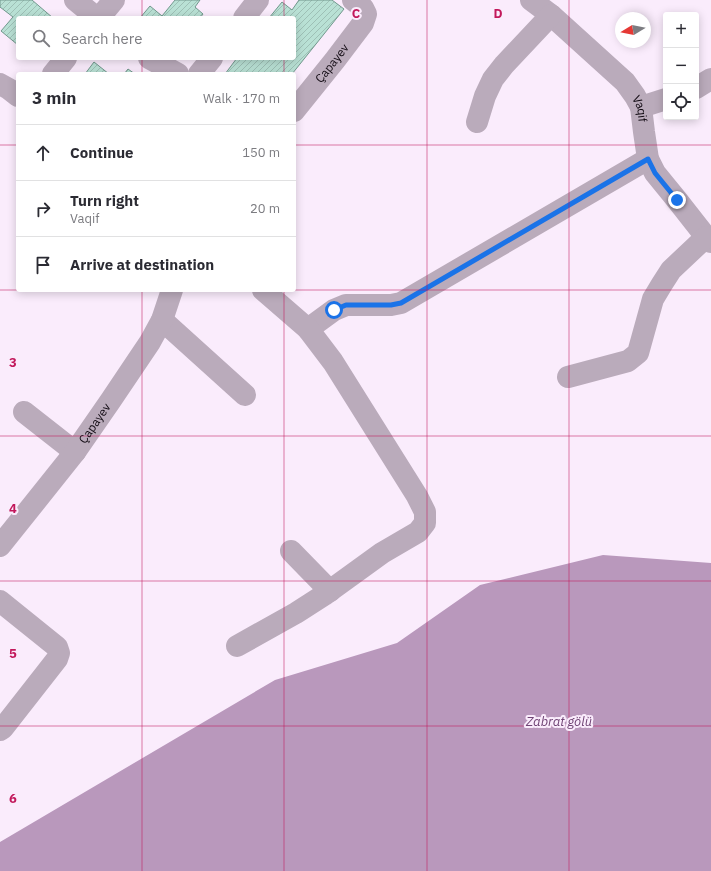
<!DOCTYPE html>
<meta charset="utf-8">
<style>
body{margin:0;font-family:"IBM Plex Sans",sans-serif;background:#f7f7f7;color:#2b2b33}
.controls{position:absolute;right:12px;top:12px;display:grid;overflow:hidden;border-radius:4px;box-shadow:0 2px 10px #0003}
.controls button{width:36px;height:36px;display:grid;place-items:center;padding:0;border:0;border-bottom:1px solid #e1e1e2;background:#fff;color:#2b2b33;font:20px sans-serif}
.compass{position:absolute;left:615px;top:12px;width:36px;height:36px;border-radius:50%;background:#fff;box-shadow:0 2px 10px #0003;rotate:260deg}
.stop{position:absolute;width:12px;height:12px;margin:-9px;border:3px solid #1a73e8;border-radius:50%;background:#fff}
.stop.end{background:#1a73e8;border-color:#fff;box-shadow:0 1px 4px #0008}
.list{margin:0;padding:0;list-style:none}
h2{display:flex;justify-content:space-between;align-items:center;height:52px;margin:0;padding:0 16px;font-size:17px}
h2 small{font-size:13px;font-weight:400;color:#7c7c81}
.list li{display:grid;grid-template-columns:26px 1fr auto;gap:12px;align-items:center;box-sizing:border-box;height:56px;padding:0 16px;border-top:1px solid #e1e1e2}
.list b{display:block;font-size:15px;white-space:nowrap}
.list p{margin:0;font-size:13px;white-space:nowrap;color:#7c7c81}
.list em{font-size:13px;font-style:normal;color:#7c7c81}
.icon{flex:none;width:22px;height:22px;fill:none;stroke:currentColor;stroke-width:2;stroke-linecap:round;stroke-linejoin:round}
.map{position:relative;flex:none;width:711px;height:871px;overflow:hidden}
.search{position:absolute;background:#fff;box-shadow:0 2px 10px #0003;left:16px;top:16px;width:280px;height:44px;display:flex;align-items:center;gap:10px;box-sizing:border-box;padding:0 14px;border-radius:4px;color:#7c7c81;font-size:15px}
.panel{position:absolute;background:#fff;box-shadow:0 2px 10px #0003;left:16px;top:72px;width:280px;height:220px;border-radius:4px}
.map>svg:first-child{display:block}
</style>
<div class="map">
<svg width="711" height="871" viewBox="0 0 711 871">
<defs>
<pattern id="building-hatch" width="6" height="6" patternUnits="userSpaceOnUse"><rect width="6" height="6" fill="#b9e1d5"/><path d="M-1 1l2-2M0 6l6-6M5 7l2-2" fill="none" stroke="#9ec0b6"/></pattern>
</defs>
<rect width="100%" height="100%" fill="#faecfc"/>
<path fill="#b998bc" d="M603,555L711,563V871H0V842L275,680L397,643L480,585Z"/>
<g fill="url(#building-hatch)" stroke="#72988d">
<path d="M0,0H32L53,18H18V45L1,31L13,17L0,7Z"/>
<path d="M175,0H200L195,7L203,14L200,18H140L150,6L162,16Z"/>
<path d="M299,0H332L344,9L292,74H225L237,58H294V18H269L282,2L292,10Z"/>
<path d="M94,62L109,74H85Z"/>
<path d="M128,69L135,74H124Z"/>
</g>
<g fill="none" stroke-linecap="round" stroke-linejoin="round">
<g stroke="#baabbb" stroke-width="22">
<path d="M75,0L97,18"/>
<path id="s1" d="M531,0L551,15L625,82L635,96L641,107L644,132L648,159L655,173L677,200L706,237L711,242"/>
<path d="M99,18L114,0"/>
<path d="M244,18L258,0"/>
<path d="M149,58L178,74"/>
<path d="M53,74L66,58"/>
<path d="M199,74L212,58"/>
<path d="M0,84L9,89L18,96"/>
<path d="M696,88L711,79"/>
<path d="M641,107L666,99"/>
<path id="s2" d="M294,111L335,60L363,23L366,14L363,8L353,0"/>
<path d="M477,122L485,96L493,79L504,65L551,15"/>
<path d="M162,320L245,395"/>
<path d="M308,329L334,310L346,305H391L401,303L648,159"/>
<path d="M568,377L628,361L638,353L653,299L662,284L671,270L706,237"/>
<path d="M24,412L75,452"/>
<path id="s3" d="M0,546L75,452L111,400L150,342L162,320L172,290"/>
<path d="M291,551L330,591"/>
<path d="M0,601L57,647L59,653L57,659L3,728L0,730"/>
<path d="M237,646L296,613L324,595L382,553L418,532L425,523V512L417,496L333,362L308,329L263,290"/>
</g>
</g>
<g fill="none" stroke-linecap="round" stroke-linejoin="round">
<path stroke="#1a73e8" stroke-width="5" d="M334,310L346,305H391L401,303L648,159L655,173L677,200"/>
</g>
<path fill="none" stroke="#c2185b" stroke-width="1" stroke-opacity="0.55" d="M142,0V18M284,0V18M427,0V871M569,0V871M142,58V74M284,58V74M0,145H18M294,145H711M0,290H711M142,290V871M284,290V871M0,436H711M0,581H711M0,726H711"/>
<g text-anchor="middle" stroke-width="4" stroke-linejoin="round" paint-order="stroke">
<g font-size="12" fill="#110a12" stroke="#faecfc">
<text dy="4" stroke="none"><textPath href="#s2" startOffset="61">Çapayev</textPath></text>
<text dy="4" stroke="none"><textPath href="#s1" startOffset="156">Vaqif</textPath></text>
<text dy="4" stroke="none"><textPath href="#s3" startOffset="155">Çapayev</textPath></text>
</g>
<g font-size="13" font-style="italic" fill="#704475" stroke="#faecfc">
<text x="559" y="726">Zabrat gölü</text>
</g>
</g>
<g font-size="13" text-anchor="middle" font-weight="bold" fill="#c2185b" stroke="#faecfc" stroke-width="4" stroke-linejoin="round" paint-order="stroke">
<text x="356" y="18">C</text>
<text x="498" y="18">D</text>
<text x="13" y="367">3</text>
<text x="13" y="513">4</text>
<text x="13" y="658">5</text>
<text x="13" y="803">6</text>
</g>
</svg>
<div class="controls">
<button>+</button>
<button>−</button>
<button><svg class="icon" aria-label="locate" viewBox="0 0 24 24"><circle cx="12" cy="12" r="6"/><path d="M12 2v4M12 18v4M2 12h4M18 12h4"/></svg></button>
</div>
<svg class="compass" viewBox="-18 -18 36 36"><path d="M0-13l5 13h-10z" fill="#e53935"/><path d="M0 13l5-13h-10z" fill="#7c7c81"/></svg>
<div class="stop" style="left:334px;top:310px"></div>
<div class="stop end" style="left:677px;top:200px"></div>
<div class="search"><svg class="icon" aria-label="search" viewBox="0 0 24 24"><circle cx="10" cy="10" r="6"/><path d="M15 15l6 6"/></svg>Search here</div>
<section class="panel">
<h2>3 min<small>Walk · 170 m</small></h2>
<ul class="list">
<li><svg class="icon" aria-label="ahead" viewBox="0 0 24 24"><path d="M12 20V5M6 11l6-6 6 6"/></svg><div><b>Continue</b></div><em>150 m</em></li>
<li><svg class="icon" aria-label="right" viewBox="0 0 24 24"><path d="M7 20v-9h11M14 6l5 5-5 5"/></svg><div><b>Turn right</b><p>Vaqif</p></div><em>20 m</em></li>
<li><svg class="icon" aria-label="arrive" viewBox="0 0 24 24"><path d="M6 21V4h12l-3 4 3 4H6"/></svg><div><b>Arrive at destination</b></div></li>
</ul>
</section>
</div>
